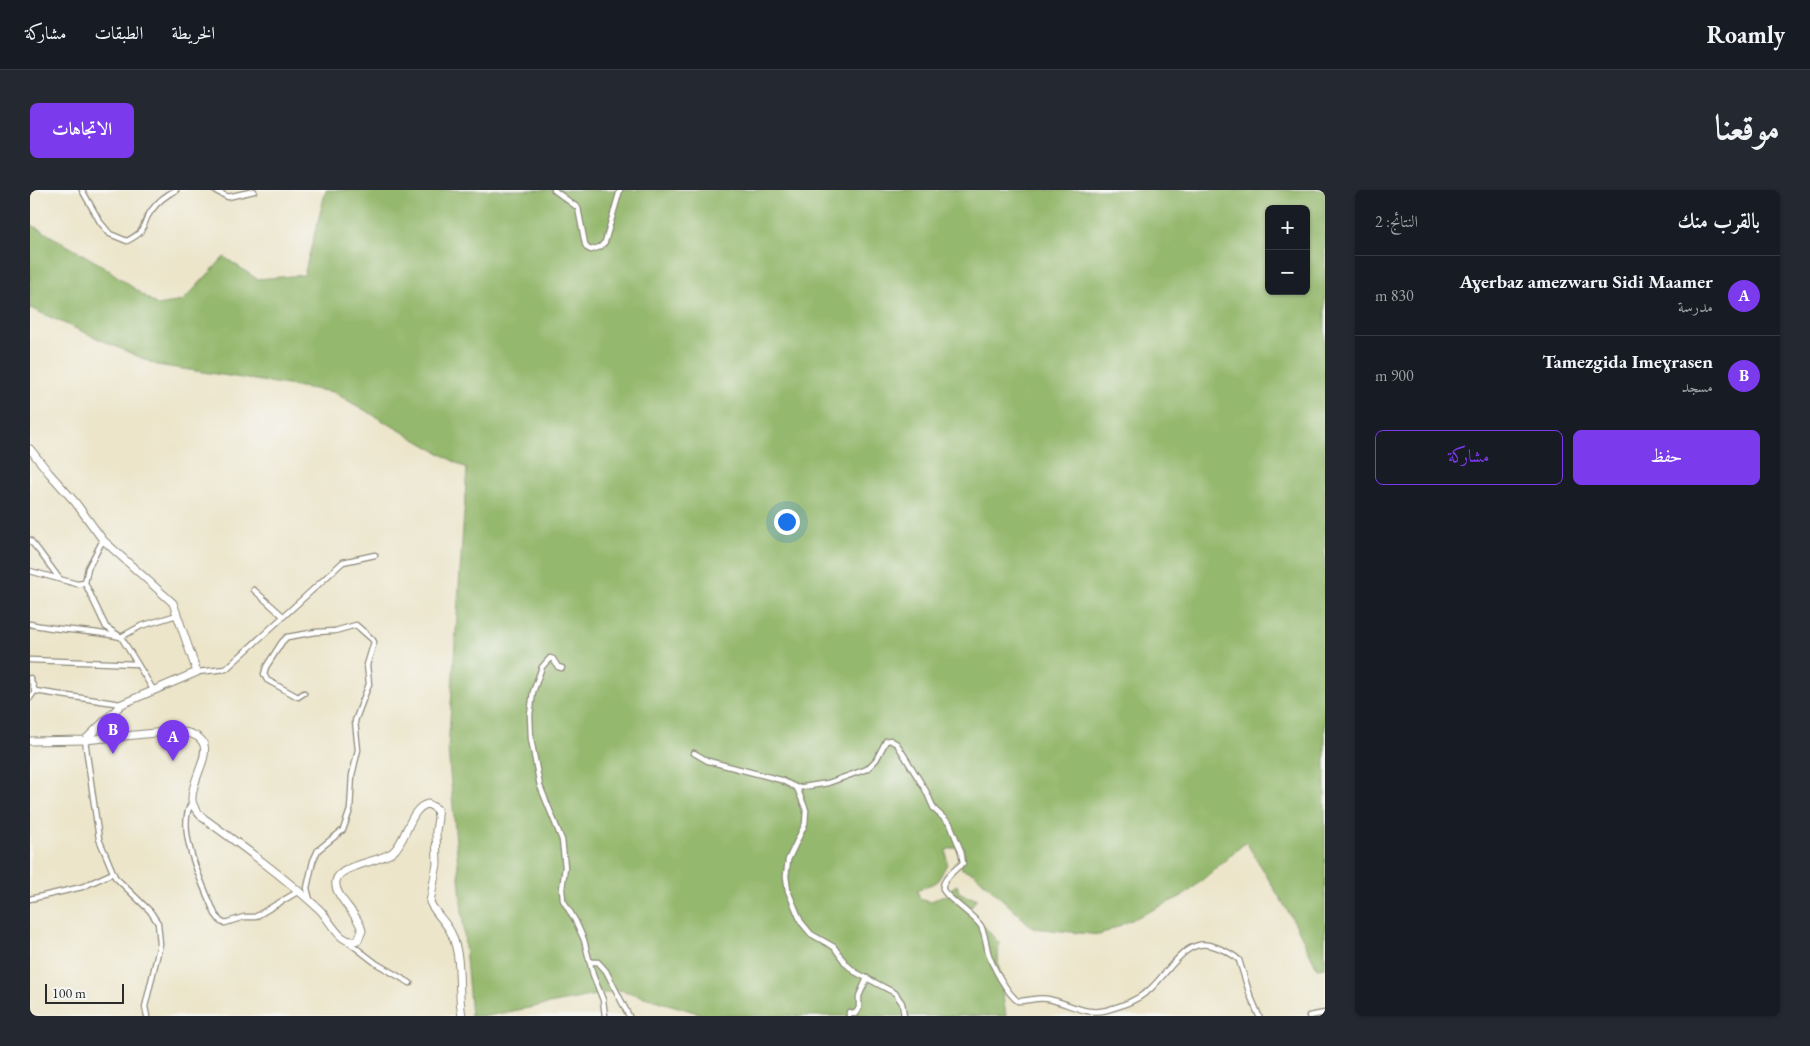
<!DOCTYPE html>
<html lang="ar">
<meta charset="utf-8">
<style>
body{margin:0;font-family:"EB Garamond",Amiri,serif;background:#242831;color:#f1f3f6;direction:rtl}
.controls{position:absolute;right:15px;top:15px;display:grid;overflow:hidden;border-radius:8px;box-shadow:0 1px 4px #0004}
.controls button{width:45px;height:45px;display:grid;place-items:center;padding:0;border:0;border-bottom:1px solid #363941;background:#171b24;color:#f1f3f6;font:25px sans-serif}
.scale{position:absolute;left:15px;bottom:12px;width:79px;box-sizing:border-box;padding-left:5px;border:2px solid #2b2b2b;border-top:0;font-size:14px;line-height:18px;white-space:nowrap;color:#2b2b2b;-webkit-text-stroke:4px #f6f6f2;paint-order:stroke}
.you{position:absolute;left:756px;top:331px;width:18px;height:18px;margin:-12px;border:4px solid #fff;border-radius:50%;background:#1a73e8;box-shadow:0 0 0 8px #1a73e833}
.badge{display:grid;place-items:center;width:32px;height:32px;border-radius:50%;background:#7c3aed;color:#fff;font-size:16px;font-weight:700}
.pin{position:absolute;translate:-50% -41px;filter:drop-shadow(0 1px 2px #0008)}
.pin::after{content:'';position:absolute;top:26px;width:18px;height:15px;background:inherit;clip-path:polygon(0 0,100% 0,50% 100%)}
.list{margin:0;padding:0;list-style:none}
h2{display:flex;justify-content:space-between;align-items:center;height:65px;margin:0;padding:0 20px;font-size:21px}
h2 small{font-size:16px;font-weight:400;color:#9ea1a6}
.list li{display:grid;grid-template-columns:32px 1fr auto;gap:15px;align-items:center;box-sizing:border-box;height:80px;padding:0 20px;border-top:1px solid #363941}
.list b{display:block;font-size:19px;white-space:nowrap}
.list p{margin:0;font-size:16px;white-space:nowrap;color:#9ea1a6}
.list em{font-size:16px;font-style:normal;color:#9ea1a6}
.actions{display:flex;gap:10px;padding:15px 20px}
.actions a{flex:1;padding:11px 0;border:1px solid #7c3aed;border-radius:8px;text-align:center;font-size:18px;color:#7c3aed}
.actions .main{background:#7c3aed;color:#fff}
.map{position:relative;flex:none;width:1295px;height:826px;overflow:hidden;direction:ltr;border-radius:8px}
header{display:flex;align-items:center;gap:30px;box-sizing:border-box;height:70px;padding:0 25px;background:#171b24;border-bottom:1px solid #363941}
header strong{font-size:24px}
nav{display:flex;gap:28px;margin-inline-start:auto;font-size:18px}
.intro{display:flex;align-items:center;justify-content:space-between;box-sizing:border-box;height:120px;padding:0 30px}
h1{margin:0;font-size:35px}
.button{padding:12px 22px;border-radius:8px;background:#7c3aed;color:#fff;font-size:18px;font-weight:700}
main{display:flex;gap:30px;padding:0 30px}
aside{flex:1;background:#171b24;border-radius:8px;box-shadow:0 1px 4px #0004}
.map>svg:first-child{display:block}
</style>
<header>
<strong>Roamly</strong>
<nav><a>الخريطة</a><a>الطبقات</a><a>مشاركة</a></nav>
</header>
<div class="intro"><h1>موقعنا</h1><a class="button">الاتجاهات</a></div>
<main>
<aside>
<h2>بالقرب منك<small>النتائج: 2</small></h2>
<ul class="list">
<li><span class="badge">A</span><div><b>Aɣerbaz amezwaru Sidi Maamer</b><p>مدرسة</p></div><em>830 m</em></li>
<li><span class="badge">B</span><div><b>Tamezgida Imeɣrasen</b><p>مسجد</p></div><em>900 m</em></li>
</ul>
<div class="actions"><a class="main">حفظ</a><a>مشاركة</a></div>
</aside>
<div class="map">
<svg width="1295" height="826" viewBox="0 0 1295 826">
<rect width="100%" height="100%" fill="#f6f6f2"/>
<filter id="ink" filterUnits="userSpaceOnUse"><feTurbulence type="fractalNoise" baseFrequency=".02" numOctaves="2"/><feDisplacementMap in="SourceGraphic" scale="10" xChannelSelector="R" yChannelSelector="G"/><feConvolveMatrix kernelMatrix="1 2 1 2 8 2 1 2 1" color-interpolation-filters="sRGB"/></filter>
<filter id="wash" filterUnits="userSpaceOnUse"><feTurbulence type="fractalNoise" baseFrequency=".0096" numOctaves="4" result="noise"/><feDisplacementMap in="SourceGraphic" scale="20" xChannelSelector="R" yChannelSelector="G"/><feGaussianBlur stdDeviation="1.12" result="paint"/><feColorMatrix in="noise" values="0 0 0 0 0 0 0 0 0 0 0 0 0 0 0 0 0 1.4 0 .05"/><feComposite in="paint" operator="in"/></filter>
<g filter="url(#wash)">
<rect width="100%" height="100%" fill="#ece5ca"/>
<path fill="#94b86d" stroke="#60724c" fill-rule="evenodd" d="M296,0H1295V777L1287,778L1265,733L1216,652L1156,704L1070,745L1003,738L944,683L932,679L927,657L916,660L917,674L907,692L887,700L890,709L900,712L911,706L920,705L922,698L927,695L929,702L938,707L947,708L939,720L969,753L968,773L976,826H678L591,800L457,826H441L418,559L437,279L303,202L127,175L0,118V34L73,76L127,115L153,111L194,67L227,89L274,85ZM1239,19H1276V101H1239Z"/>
</g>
<g filter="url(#ink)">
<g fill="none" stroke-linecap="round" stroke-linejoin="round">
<g stroke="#8c887a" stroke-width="7">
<g id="street">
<path d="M52,0L70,32L80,44L97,51C120,39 109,37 121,21C128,11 136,5 146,0"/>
<path d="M184,0L198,7L224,1"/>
<path d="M524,0L548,18L555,54L557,58L561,60L570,57L575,52L590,0"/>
<path d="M0,350L9,361L29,388"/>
<path d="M73,350L58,378L55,393L76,437L91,447L124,501"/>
<path d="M0,381L47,394L55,393"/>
<path d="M224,400L253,426"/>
<path d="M0,434C30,441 61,440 91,447L111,436L147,425"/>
<path d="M0,470L107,474"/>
<path d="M532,478L528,477L523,469L520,468L512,477L503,502L500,525L501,549L510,596L532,650L535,677L532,699L533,710L546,732L554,750L563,785L573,810L575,826"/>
<path d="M167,482L196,479L313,372L345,365"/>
<path d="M0,488L5,501"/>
<path d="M274,503L268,507L237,490L234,484L236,477L252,452L257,447L263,446L286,442L305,441L326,435L342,449L344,452L337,475L339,494L325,531L328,560L322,585L320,620L313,640L288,660L283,671L277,698L280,710"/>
<path d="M0,508L5,501L91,514"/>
<path d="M55,550L69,649L85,687L120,721L128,733L130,754L115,817L117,826"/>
<path d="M664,563L678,571L751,590L767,598L776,620L775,634L758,670L756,686L758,701L771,732L781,744L804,757L816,774L825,782L865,803L872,813L874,826"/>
<path d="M767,598L798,593L837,579L846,570L856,551L860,550L867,554L896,601L904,619L920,634L931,661L933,673C927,678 911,690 913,699C914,706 945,726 951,736C955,744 956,754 958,762C961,774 978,805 988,811C998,811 1008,807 1018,809C1039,813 1055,826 1077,820C1092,816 1107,810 1118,801C1139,784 1155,744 1186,757C1194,760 1203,764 1209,770L1220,805L1229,826"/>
<path d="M162,612C144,639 174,697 185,724L191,732L195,733L214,727H225L269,701"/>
<path d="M0,709L52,697L83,683"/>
<path d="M317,751L347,774L380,793"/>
<path d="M561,772H568L576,781L599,826"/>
<path d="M819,826V822L825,824L829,818V806L837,788"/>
<path d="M1279,826L1295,823"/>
</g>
</g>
<g stroke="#8c887a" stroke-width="9">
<g id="secondary">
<path d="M0,259L19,283L45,312L73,350L143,413L167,482L92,514L55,550"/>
<path d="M0,551L55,550L145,541C201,545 160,583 162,610C162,617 168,622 172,627C212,656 253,686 289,719C300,729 310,757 328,750L332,741C329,724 303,706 306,691C309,675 350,672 363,662C377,650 380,617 398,614L407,619L408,628L406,641L407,674L400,712C405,724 417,732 422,745C433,771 427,799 432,826"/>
</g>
</g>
<use href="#street" stroke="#fff" stroke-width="4.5"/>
<use href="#secondary" stroke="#fff" stroke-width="7"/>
</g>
</g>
</svg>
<div class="controls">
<button>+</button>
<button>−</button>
</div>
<div class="scale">100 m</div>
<div class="you"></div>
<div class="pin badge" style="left:143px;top:571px">A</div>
<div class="pin badge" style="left:83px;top:564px">B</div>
</div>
</main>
